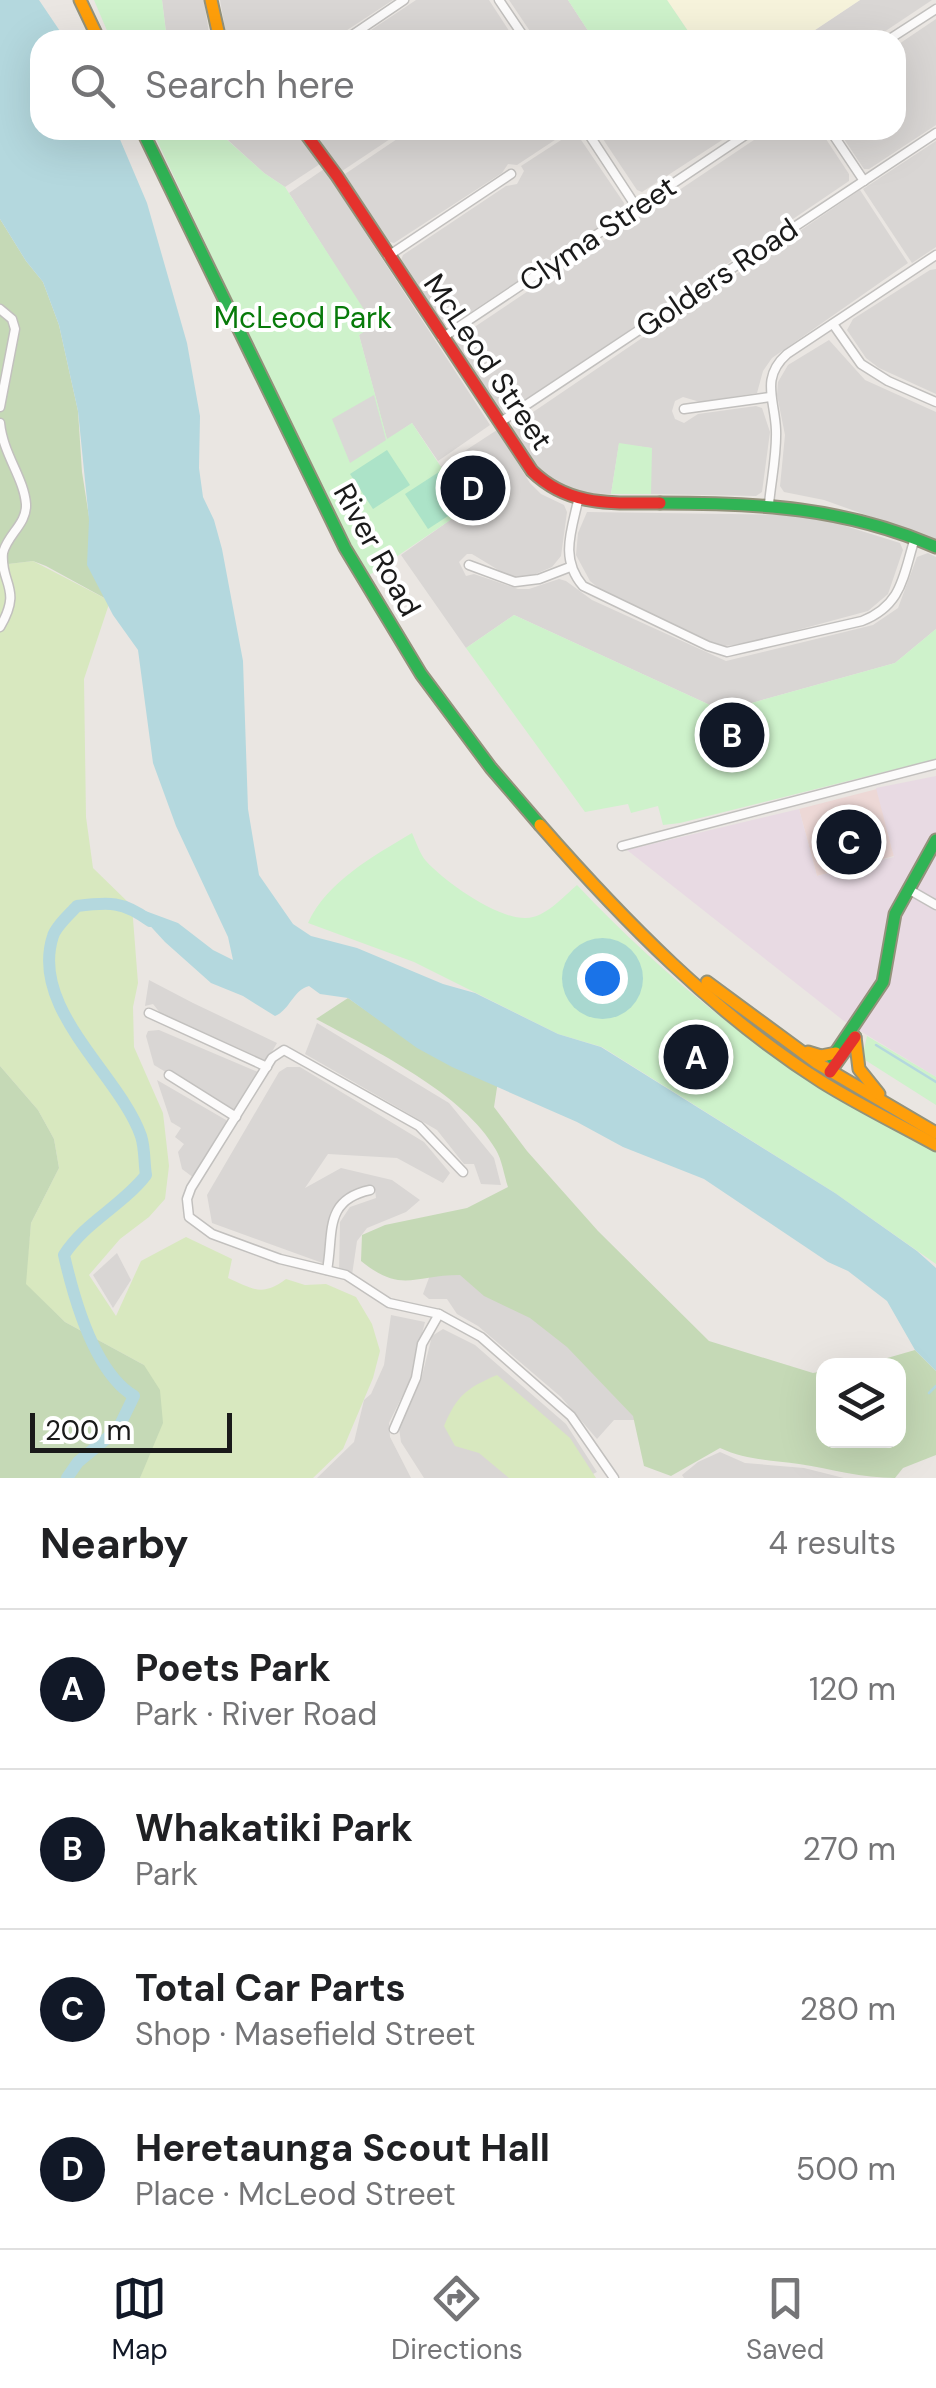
<!DOCTYPE html>
<meta charset="utf-8">
<style>
body{margin:0;font-family:"DM Sans",sans-serif;background:#f6f6f6;color:#202124}
.controls{position:absolute;right:30px;bottom:30px;display:grid;overflow:hidden;border-radius:20px;box-shadow:0 10px 40px #0002}
.controls button{width:90px;height:90px;display:grid;place-items:center;padding:0;border:0;border-bottom:2px solid #e0e0e0;background:#fff;color:#202124;font:50px sans-serif}
.scale{position:absolute;left:30px;bottom:25px;width:202px;box-sizing:border-box;padding-left:10px;border:5px solid #1a1a1a;border-top:0;font-size:28px;line-height:35px;white-space:nowrap;color:#1a1a1a;-webkit-text-stroke:8px #fff;paint-order:stroke}
.you{position:absolute;left:602px;top:978px;width:35px;height:35px;margin:-25px;border:8px solid #fff;border-radius:50%;background:#1a73e8;box-shadow:0 0 0 15px #1a73e833}
.badge{display:grid;place-items:center;width:65px;height:65px;border-radius:50%;background:#111827;color:#fff;font-size:32px;font-weight:700}
.pin{position:absolute;translate:-50% -50%;border:5px solid #fff;box-shadow:0 2px 10px #0006}
.list{margin:0;padding:0;list-style:none}
h2{display:flex;justify-content:space-between;align-items:center;height:130px;margin:0;padding:0 40px;font-size:42px}
h2 small{font-size:32px;font-weight:400;color:#757577}
.list li{display:grid;grid-template-columns:65px 1fr auto;gap:30px;align-items:center;box-sizing:border-box;height:160px;padding:0 40px;border-top:2px solid #e0e0e0}
.list b{display:block;font-size:38px;white-space:nowrap}
.list p{margin:0;font-size:32px;white-space:nowrap;color:#757577}
.list em{font-size:32px;font-style:normal;color:#757577}
.icon{flex:none;width:55px;height:55px;fill:none;stroke:currentColor;stroke-width:2;stroke-linecap:round;stroke-linejoin:round}
.map{position:relative;flex:none;width:936px;height:1478px;overflow:hidden}
.search{position:absolute;background:#fff;box-shadow:0 10px 40px #0002;left:30px;right:30px;top:30px;height:110px;display:flex;align-items:center;gap:25px;box-sizing:border-box;padding:0 35px;border-radius:30px;color:#757577;font-size:38px}
.sheet{height:770px;background:#fff}
nav{display:flex;justify-content:space-around;align-items:center;box-sizing:border-box;height:140px;border-top:2px solid #e0e0e0;background:#fff;font-size:28px;color:#757577}
nav a{display:grid;justify-items:center;gap:5px}
nav .on{color:#111827}
.map>svg:first-child{display:block}
</style>
<div class="map">
<svg width="936" height="1478" viewBox="0 0 936 1478">
<rect width="100%" height="100%" fill="#eae6e2"/>
<g fill="#d9d6d4">
<path d="M162,0H204L210,40H167Z"/>
<path d="M220,0H393L332,40H227Z"/>
<path d="M416,0H489L515,40H356Z"/>
<path d="M509,0H568L594,40H536Z"/>
<path d="M860,0H932L872,40H800Z"/>
<path d="M936,19V125L869,169H864L838,130H896V46Z"/>
<path d="M217,130H294L320,164L285,187L264,173Z"/>
<path d="M311,130H399V133L342,171Z"/>
<path d="M421,130H570L517,165L508,164L502,173L394,243L387,241L345,174L403,135L415,136Z"/>
<path d="M597,130H653L657,135L665,130L736,131L642,192L637,190Z"/>
<path d="M769,130H820L849,174V181L506,414L498,411L456,344L458,338Z"/>
<path d="M575,131L624,203L623,211L450,326L443,325L400,263L403,255L506,186L517,184L524,171L521,166Z"/>
<path d="M936,141V247L912,263L863,189Z"/>
<path d="M324,169L490,425L438,461L412,423L387,440L359,335L373,325L289,193Z"/>
<path d="M860,190L908,263L772,358L763,371L757,393L700,402L683,397L675,401L672,411L675,419L684,423L698,414L756,406L762,408L770,432L762,492L756,496L651,494V448L619,444L611,494L577,493L539,472L509,432L514,425Z"/>
<path d="M936,269V394L879,368L866,358L847,330L853,319L930,270Z"/>
<path d="M829,340L865,380L936,412V540L824,500L784,492L780,486L785,435L777,395L778,382L788,365Z"/>
<path d="M497,430L530,483L541,494L564,505L567,512L561,556L552,567L531,576L510,577L472,554H467L459,562L466,576L474,574L518,589H529L559,579L566,581L592,600L726,661L873,625L898,608L917,557L928,553L936,557V629L895,663L723,711L514,615L466,648L401,555L467,508L440,467Z"/>
<path d="M587,512L796,515L823,519L900,543L903,550L888,594L868,611L749,643L725,646L714,644L601,590L590,581L576,555L578,533Z"/>
<path d="M149,980L193,1003L277,1043L266,1062L165,1019L153,1004L145,1006Z"/>
<path d="M317,1023L449,1103L494,1158L501,1185L481,1184L474,1164H464L437,1130L305,1054Z"/>
<path d="M159,1030L258,1072L259,1077L239,1109L232,1112L154,1065L146,1036L148,1031Z"/>
<path d="M287,1067H300L424,1142L450,1173L443,1183L397,1158L328,1154L305,1188L341,1168L392,1180L420,1200L406,1212L367,1228L357,1241L352,1275L339,1273L340,1222L350,1207L376,1198L375,1190L360,1187L338,1205L328,1221V1265L212,1223L207,1195L279,1072Z"/>
<path d="M157,1080L226,1120L228,1126L194,1178L182,1169L178,1152L184,1144L175,1137L181,1128L171,1122Z"/>
<path d="M117,1253L131,1280L113,1308L93,1275Z"/>
<path d="M465,1269L552,1319L637,1420H614L597,1439L561,1397L478,1326L457,1314L447,1299H429L423,1294L430,1275Z"/>
<path d="M391,1315L425,1322L410,1380L389,1423L390,1437L411,1478H317L354,1442L364,1400L371,1394L384,1365Z"/>
<path d="M443,1329L475,1345L566,1424L597,1472L585,1478H424L401,1442L399,1428L421,1380L432,1336Z"/>
<path d="M720,1452L745,1463L804,1468L844,1478H684L682,1475L698,1462Z"/>
</g>
<path fill="#edd8d6" d="M877,789L894,856L817,876L799,809Z"/>
<path fill="#e8dae3" d="M936,776V1077L844,1021L627,850L799,809L817,876L894,857L876,788Z"/>
<path fill="#f6f3db" d="M667,0H860L800,40H694Z"/>
<g fill="#d8e8bf">
<path d="M33,561L110,601L84,679L86,817L93,868L132,906L138,983L133,1007L134,1047L163,1113L169,1166L165,1199L149,1217L120,1239L89,1275L116,1316L141,1261L186,1237L232,1259L228,1278C253,1289 262,1297 286,1279L305,1285L326,1284L356,1297L372,1324L380,1351L373,1378L343,1449L313,1478H140L144,1466V1365L65,1322L25,1284L31,1223L59,1168L54,1139L38,1110L0,1066V565Z"/>
<path d="M497,1375L570,1438L596,1478H509L479,1453L455,1446L444,1426C457,1395 467,1388 497,1375Z"/>
</g>
<g fill="#c5d9b6">
<path d="M0,219L26,261L43,282L59,325L78,411L82,472L95,555L110,601L46,566L33,561L0,565Z"/>
<path d="M348,998L387,1025L498,1081L494,1107L527,1151L598,1231L709,1341L813,1373L823,1371L824,1440H898V1366L863,1365L915,1350L936,1371V1455L903,1468L895,1478C862,1478 832,1469 799,1464C772,1460 746,1460 720,1448L671,1476L644,1466L633,1416L567,1347L530,1318L484,1296L460,1275C413,1275 402,1294 361,1261L362,1235L385,1225L467,1208L508,1187C504,1175 502,1160 496,1150C465,1094 372,1049 316,1019Z"/>
<path d="M0,1066L38,1110L54,1139L59,1168L31,1223L26,1284L65,1322L144,1365L160,1390L163,1423L140,1478H0Z"/>
</g>
<g fill="#cef2cb">
<path d="M94,0H162L167,40H111Z"/>
<path d="M568,0H667L694,40H594Z"/>
<path d="M152,130H216L264,173L285,187L374,325L359,335L387,439L412,423L468,508L368,576L326,498Z"/>
<path d="M619,443L652,448L651,494H611Z"/>
<path d="M514,615L723,711L895,663L936,629V759L680,823L663,825L658,806L631,813L628,804L585,812L466,648Z"/>
<path d="M412,833C416,842 420,854 426,861C445,882 497,919 526,918C545,918 564,896 577,885C679,993 801,1088 936,1151V1264L835,1193L602,1047L558,1034L414,962L308,923C327,881 374,856 412,833Z"/>
<path d="M867,1036L936,1077V1105L862,1058Z"/>
</g>
<g fill="#ace3c8">
<path d="M387,450L410,485L373,509L350,474Z"/>
<path d="M442,470L465,505L428,529L405,494Z"/>
</g>
<path fill="#dad8d6" d="M374,395L386,440L350,463L332,419Z"/>
<path fill="#b4d8de" d="M0,0H39L66,40H40V130H116L147,203L187,343L200,416L199,468L203,497L214,520L222,549L243,661L248,809L259,875L293,924L311,936L357,948L443,984L475,993L558,1034L601,1047L835,1193L917,1251L936,1268V1371L915,1350L887,1301L848,1271L828,1262L704,1179L623,1147L577,1122L452,1067L417,1048L348,998L320,994L309,986C293,990 290,1010 275,1016L243,996L211,983L165,942L132,906L178,923L213,950L233,960L228,937L176,826L153,763L138,650L113,615L87,565L89,520L78,411L59,325L43,282L26,261L0,219Z"/>
<g fill="none" stroke-linecap="round" stroke-linejoin="round">
<g stroke="#b4d8de" stroke-width="2.5">
<path d="M876,1045L936,1082"/>
<path d="M929,1393L936,1386"/>
</g>
<path stroke="#b4d8de" stroke-width="12" d="M67,1478L78,1462L118,1429L134,1396C94,1372 74,1299 64,1255C85,1222 122,1206 146,1175C144,1163 145,1148 141,1136C120,1075 29,1009 53,936C56,926 70,914 77,906C109,902 123,901 150,921"/>
<g stroke="#c2c0be" stroke-width="11">
<g id="street">
<path d="M499,0L526,40"/>
<path d="M345,40L404,0"/>
<path d="M888,40L936,9"/>
<path d="M586,130L637,208"/>
<path d="M830,130L864,181"/>
<path d="M388,256L511,174"/>
<path d="M0,309L12,319L15,329L0,407"/>
<path d="M833,324L861,364L888,381L936,402"/>
<path d="M442,338L753,130"/>
<path d="M684,409L770,397"/>
<path d="M0,423C3,454 24,478 26,504C27,524 7,535 3,553C0,584 23,588 0,627"/>
<path d="M499,423L936,133"/>
<path d="M578,501C571,532 560,559 583,586L708,646L727,652L862,621C903,605 903,575 915,538"/>
<path d="M769,504C771,481 777,455 776,430C775,400 760,378 787,354L936,255"/>
<path d="M469,565L515,582L539,579L570,567"/>
<path d="M622,846L936,764"/>
<path d="M908,889L936,905"/>
<path d="M149,1013L267,1067"/>
<path d="M169,1075L236,1117"/>
<path d="M463,1172L419,1126L284,1050L272,1058L191,1188L187,1199L189,1217L212,1234L280,1259L346,1275L389,1303L439,1314L481,1337L571,1416L614,1478"/>
<path d="M327,1270C334,1234 323,1200 370,1190"/>
<path d="M394,1429L416,1378L422,1344L439,1314"/>
</g>
</g>
<g stroke="#93927b" stroke-width="15">
<g id="fast">
<path d="M142,130L345,548L421,674L491,768L540,825"/>
<path d="M660,503C759,503 844,507 936,547"/>
<path d="M832,1058L883,982L895,914L936,840"/>
</g>
</g>
<g stroke="#93927b" stroke-width="15">
<g id="slow">
<path d="M80,0L99,40"/>
<path d="M211,0L220,40"/>
<path d="M540,825C623,920 715,1014 822,1082C859,1105 898,1124 936,1145"/>
<path d="M707,982L817,1063L936,1133"/>
<path d="M855,1037L859,1069L879,1094"/>
<path d="M808,1052L821,1056L836,1053"/>
</g>
</g>
<g stroke="#93927b" stroke-width="15">
<g id="jam">
<path d="M303,130L337,176L532,471C569,507 612,503 660,503"/>
<path d="M830,1072L855,1037"/>
</g>
</g>
<use href="#street" stroke="#fcfbfb" stroke-width="8"/>
<use href="#fast" stroke="#30b455" stroke-width="11"/>
<use href="#slow" stroke="#ff9f0a" stroke-width="11"/>
<use href="#jam" stroke="#e5322d" stroke-width="11"/>
</g>
<g text-anchor="middle" stroke-width="8" stroke-linejoin="round" paint-order="stroke">
<g font-size="30" fill="#1a1a1a" stroke="#fff">
<text transform="translate(598 234) rotate(-34)" y="10">Clyma Street</text>
<text transform="translate(717 278) rotate(-34)" y="10">Golders Road</text>
<text transform="translate(488 362) rotate(56)" y="10">McLeod Street</text>
<text transform="translate(377 550) rotate(61)" y="10">River Road</text>
</g>
<g font-size="30" fill="#077a0a" stroke="#fff">
<text x="303" y="328">McLeod Park</text>
</g>
</g>
</svg>
<div class="controls">
<button><svg class="icon" aria-label="layers" viewBox="0 0 24 24"><path d="M12 4l9 5-9 5-9-5zM3 14l9 5 9-5"/></svg></button>
</div>
<div class="scale">200 m</div>
<div class="you"></div>
<div class="pin badge" style="left:696px;top:1057px">A</div>
<div class="pin badge" style="left:732px;top:735px">B</div>
<div class="pin badge" style="left:849px;top:842px">C</div>
<div class="pin badge" style="left:473px;top:488px">D</div>
<div class="search"><svg class="icon" aria-label="search" viewBox="0 0 24 24"><circle cx="10" cy="10" r="6"/><path d="M15 15l6 6"/></svg>Search here</div>
</div>
<section class="sheet">
<h2>Nearby<small>4 results</small></h2>
<ul class="list">
<li><span class="badge">A</span><div><b>Poets Park</b><p>Park · River Road</p></div><em>120 m</em></li>
<li><span class="badge">B</span><div><b>Whakatiki Park</b><p>Park</p></div><em>270 m</em></li>
<li><span class="badge">C</span><div><b>Total Car Parts</b><p>Shop · Masefield Street</p></div><em>280 m</em></li>
<li><span class="badge">D</span><div><b>Heretaunga Scout Hall</b><p>Place · McLeod Street</p></div><em>500 m</em></li>
</ul>
</section>
<nav>
<a class="on"><svg class="icon" aria-label="map" viewBox="0 0 24 24"><path d="M3 6l6-2 6 2 6-2v14l-6 2-6-2-6 2zM9 4v14M15 6v14"/></svg>Map</a>
<a><svg class="icon" aria-label="directions" viewBox="0 0 24 24"><path d="M12 3l9 9-9 9-9-9zM9 14v-3h6M13 9l2 2-2 2"/></svg>Directions</a>
<a><svg class="icon" aria-label="saved" viewBox="0 0 24 24"><path d="M7 4h10v16l-5-4-5 4z"/></svg>Saved</a>
</nav>
